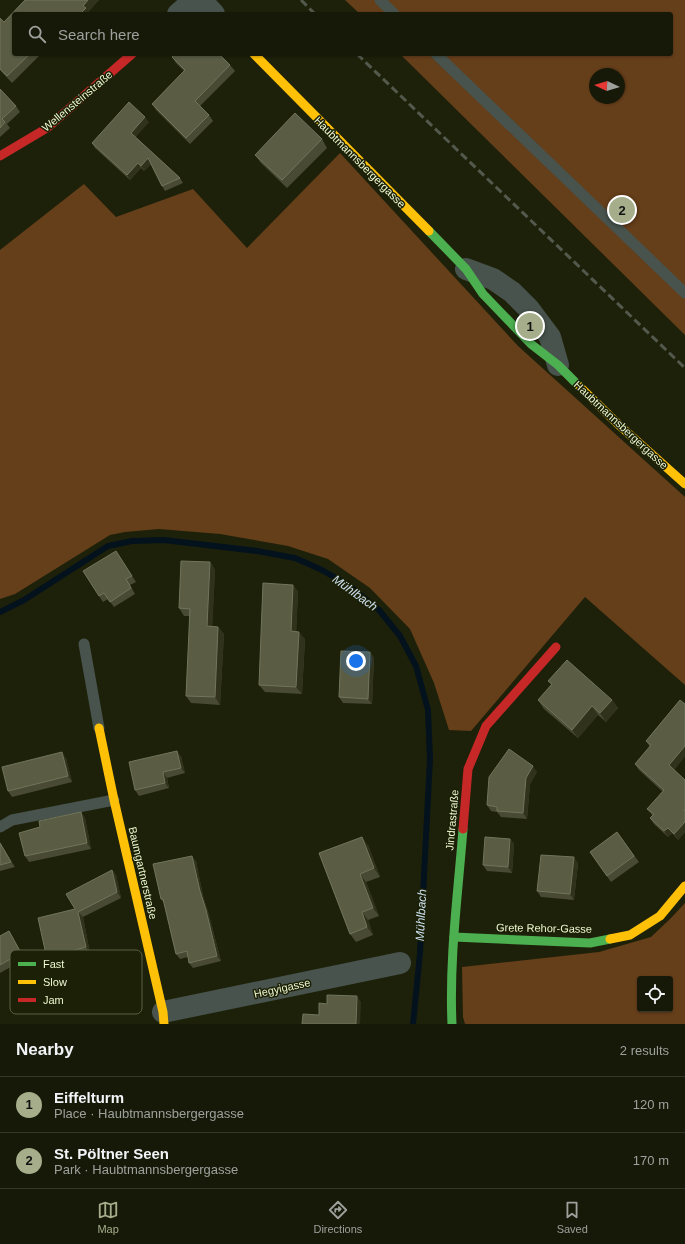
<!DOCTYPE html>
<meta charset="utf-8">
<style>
body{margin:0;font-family:Helvetica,sans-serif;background:#232616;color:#f1f3f6}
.controls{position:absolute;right:12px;bottom:12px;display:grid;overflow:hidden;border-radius:4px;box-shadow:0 1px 3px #0004}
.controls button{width:36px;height:36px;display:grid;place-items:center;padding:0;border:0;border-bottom:1px solid #353829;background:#161908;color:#f1f3f6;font:20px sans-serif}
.compass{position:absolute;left:589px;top:68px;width:36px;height:36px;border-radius:50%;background:#161908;box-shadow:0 1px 3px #0004;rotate:274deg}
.you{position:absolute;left:356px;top:661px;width:14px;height:14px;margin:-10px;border:3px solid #fff;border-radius:50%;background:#1a73e8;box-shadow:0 0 0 6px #1a73e833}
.badge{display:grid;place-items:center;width:26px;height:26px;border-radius:50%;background:#a5ad8b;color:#111;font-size:13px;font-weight:700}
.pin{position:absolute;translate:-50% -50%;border:2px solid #fff;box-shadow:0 1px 4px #0006}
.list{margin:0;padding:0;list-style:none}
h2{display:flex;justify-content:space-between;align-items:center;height:52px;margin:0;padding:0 16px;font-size:17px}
h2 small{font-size:13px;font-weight:400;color:#9ea09c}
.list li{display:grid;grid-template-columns:26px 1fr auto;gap:12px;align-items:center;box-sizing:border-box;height:56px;padding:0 16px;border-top:1px solid #353829}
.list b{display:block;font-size:15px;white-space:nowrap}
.list p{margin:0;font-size:13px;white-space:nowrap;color:#9ea09c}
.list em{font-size:13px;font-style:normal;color:#9ea09c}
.icon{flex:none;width:22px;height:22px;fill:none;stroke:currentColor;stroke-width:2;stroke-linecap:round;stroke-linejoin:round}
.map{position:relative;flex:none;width:685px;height:1024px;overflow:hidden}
.search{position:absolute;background:#161908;box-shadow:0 1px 3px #0004;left:12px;right:12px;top:12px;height:44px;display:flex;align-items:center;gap:10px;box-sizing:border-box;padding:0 14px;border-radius:4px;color:#9ea09c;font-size:15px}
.sheet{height:164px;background:#161908}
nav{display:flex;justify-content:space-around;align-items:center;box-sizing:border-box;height:56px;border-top:1px solid #353829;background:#161908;font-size:11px;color:#9ea09c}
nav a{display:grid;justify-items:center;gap:2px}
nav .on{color:#a5ad8b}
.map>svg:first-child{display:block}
</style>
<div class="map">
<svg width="685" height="1024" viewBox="0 0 685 1024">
<rect width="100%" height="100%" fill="#1e210a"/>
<g fill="#653e1a" fill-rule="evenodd">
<path d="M345,0H685V335L400,54H671V14H360ZM595,74H619V98H595Z"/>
<path d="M340,153L518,346L685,497V685L585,597L471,731L449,730L434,683L410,629L370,588L328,559L288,546L220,534L159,529L125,532L110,535L15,594L0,599V250L84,184L116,217L193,189L247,248Z"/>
<path d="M685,903V1024H465L463,1017L462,967L599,952L651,937L671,918ZM640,979H670V1009H640Z"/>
</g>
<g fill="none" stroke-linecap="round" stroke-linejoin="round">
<path stroke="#03121d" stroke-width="6" d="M0,612L24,600L108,546L132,541L164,540L257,551L295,558L320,569L350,586L379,610L400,636L416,666L428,710L430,759L420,953L413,1024"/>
<g stroke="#47534c" stroke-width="11">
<path d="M380,0L394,14"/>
<path d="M436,54L685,293"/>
<path d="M84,644L99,728"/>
<path d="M0,827L12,820L114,800"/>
</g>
<g stroke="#47534c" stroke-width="22">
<path d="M201,0L214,14"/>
<path d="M178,14L194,0"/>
<path d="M466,269L493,279L512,292L529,309L550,337L558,365"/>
<path d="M163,1012L400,963"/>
</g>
<g stroke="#4caf50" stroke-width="9">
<path d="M429,231L466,269L483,294L531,344L558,365L580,387"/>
<path d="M454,937L590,943L610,939"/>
<path d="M452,1024C449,959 458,894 463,829"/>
</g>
<g stroke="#ffc107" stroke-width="9">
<path d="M254,54L429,231"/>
<path d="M580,387L619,425L685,484"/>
<path d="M99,728L114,800L163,1012L164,1024"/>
<path d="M610,939L630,935L660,916L685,886"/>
</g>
<g stroke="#c62828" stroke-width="9">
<path d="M0,156L47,128L132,54"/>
<path d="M463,829L468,769L486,726L556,647"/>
</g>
<g stroke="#53594c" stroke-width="3" stroke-dasharray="8 4" stroke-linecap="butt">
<path d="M301,0L315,14"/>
<path d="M357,54L685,368"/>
</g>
</g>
<g fill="#484a33">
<path d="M25,0H99L88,12L90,14H14V54H41L12,83L0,70V18L4,22Z"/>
<path d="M172,57L230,65L235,71L200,106L209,115L213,121L190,144L156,110L152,104L184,71L176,63Z"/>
<path d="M0,89L16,106L20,112L7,124L10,128L0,137Z"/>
<path d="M149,122L135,137L180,178L183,183L165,191L162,186L151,164L144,171L141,168L130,180L95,148L92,143Z"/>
<path d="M322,139L327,148L287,188L261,163L255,155Z"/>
<path d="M116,551L136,582L130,585L135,594L114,607L108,599L103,602L99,596Z"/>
<path d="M210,562L215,570L212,626L218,627L224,634L220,705L191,703L186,696L190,616H184L179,608Z"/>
<path d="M293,585L298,592L296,632L305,639L302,694L265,692L259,685Z"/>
<path d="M370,652L374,658L372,704L343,703L339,697Z"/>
<path d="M548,681L612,700L618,708L606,722L598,715L578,738L544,709L538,700L552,685Z"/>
<path d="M646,741L685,756L674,770L685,780V832L678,840L672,833L668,837L654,824L650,818L653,816L647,809L663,792L639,770L635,764L650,747Z"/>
<path d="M181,756L185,773L167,778L169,788L139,796L135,790Z"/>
<path d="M66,758L72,782L12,797L8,791Z"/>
<path d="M537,772L530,784L527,819L501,817L497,812L491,811L487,805Z"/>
<path d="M81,812L85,818L91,849L29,862L25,856L40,827Z"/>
<path d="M617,832L639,862L611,882L590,852Z"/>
<path d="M510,839L514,844L512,873L487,871L483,865Z"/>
<path d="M0,842L1,844L15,867L0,871Z"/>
<path d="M368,845L380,877L366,882L379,916L368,920L373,935L356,942L350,934L319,853Z"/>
<path d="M196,861L203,896L209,915L221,961L193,968L189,963L188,957L180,959L176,954L164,903L161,899Z"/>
<path d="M578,863L574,900L541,897L537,891Z"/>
<path d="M112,870L116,875L121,898L83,917L90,953L79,956L81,967L53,973L49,968L75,909Z"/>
<path d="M9,931L25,959L0,973V936Z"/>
</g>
<g fill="#30321b">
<path d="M88,0H99L88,12L90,14H80L83,6Z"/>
<path d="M145,117L149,122L135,138L131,133Z"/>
<path d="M148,158L152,163L144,171L141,166Z"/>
<path d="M138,163L141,168L130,180L127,175Z"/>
<path d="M210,562L215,570L212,634L207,626Z"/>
<path d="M293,585L298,592L296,639L291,631Z"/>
<path d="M218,627L224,634L220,705L215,697Z"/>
<path d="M299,632L305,639L302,694L296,687Z"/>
<path d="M370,652L374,658L372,704L368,699Z"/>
<path d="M612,700L618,708L606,722L600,713Z"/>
<path d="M592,706L598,715L578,738L572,730Z"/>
<path d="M685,746V756L673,771L669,765Z"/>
<path d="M177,751L181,756L185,773L181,768Z"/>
<path d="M62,752L66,758L72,782L68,776Z"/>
<path d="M533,766L537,772L530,784L527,819L523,813L526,778Z"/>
<path d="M163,772L167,778L169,788L165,783Z"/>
<path d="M81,812L85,818L91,849L87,843Z"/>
<path d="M685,822V832L678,840L674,834Z"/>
<path d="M668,828L672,833L668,837L664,831Z"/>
<path d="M362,837L368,845L380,877L374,868Z"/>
<path d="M510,839L514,844L512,873L508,867Z"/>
<path d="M0,842L15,867L11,862Z"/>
<path d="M192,856L196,861L203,896L209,915L221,961L217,956L200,891Z"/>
<path d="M574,857L578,863L574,900L570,894Z"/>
<path d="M112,870L116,875L121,898L117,892Z"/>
<path d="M360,874L366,882L379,916L373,908Z"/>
<path d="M78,912L83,917L90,953L86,947Z"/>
<path d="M362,912L368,920L373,935L367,927Z"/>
<path d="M9,931L13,937L25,959L21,953Z"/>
<path d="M75,950L79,956L81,967L77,961Z"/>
<path d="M357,996L361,1002L360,1024H356Z"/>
</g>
<g fill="#5a5d44" stroke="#71755a">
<path d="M25,0H88L83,6L86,8L80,14H14V54H30L7,76L0,69V18L4,22Z"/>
<path d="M175,54H219L230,65L195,101L209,115L186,138L152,104L185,70L172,57Z"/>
<path d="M0,89L16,106L2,119L5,122L0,128Z"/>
<path d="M129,102L145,117L131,133L180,178L162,186L148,158L141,166L138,163L127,175L92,143Z"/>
<path d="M295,113L322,139L282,180L255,155Z"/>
<path d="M116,551L132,576L126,579L131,588L110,602L104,593L99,596L83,571Z"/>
<path d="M181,561L210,562L207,626L218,627L215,697L186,696L190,609L179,608Z"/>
<path d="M263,583L293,585L291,631L299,632L296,687L259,685Z"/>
<path d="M341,651L370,652L368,699L339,697Z"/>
<path d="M567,660L612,700L600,713L592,706L572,730L538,700L552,684L548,681Z"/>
<path d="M680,700L685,704V746L669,765L685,780V809L684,810L685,811V822L674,834L668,828L664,831L650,818L654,814L647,809L664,790L635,764L651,745L646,741Z"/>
<path d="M509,749L533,766L526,778L523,813L497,811V807L487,805L489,777Z"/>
<path d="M177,751L181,768L163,772L165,783L135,790L129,762Z"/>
<path d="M62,752L68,776L8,791L2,767Z"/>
<path d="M81,812L87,843L25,856L19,833L40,827L39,821Z"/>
<path d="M617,832L634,856L607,876L590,852Z"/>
<path d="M362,837L374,868L360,874L373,908L362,912L367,927L350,934L319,853Z"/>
<path d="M485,837L510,839L508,867L483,865Z"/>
<path d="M0,843L11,862L0,865Z"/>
<path d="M541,855L574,857L570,894L537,891Z"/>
<path d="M192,856L200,891L206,910L217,956L189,963L187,951L176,954L163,899H161L153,864Z"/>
<path d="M112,870L117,892L78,912L86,947L75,950L77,961L49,968L38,918L75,909L66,894Z"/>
<path d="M9,931L21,953L0,965V936Z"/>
<path d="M327,995L357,996L356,1024H302L303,1014L319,1015V1003L327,1004Z"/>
</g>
<g text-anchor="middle" stroke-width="3" stroke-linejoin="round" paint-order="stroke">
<g font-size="11" fill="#eef8d1" stroke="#1b2007">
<text transform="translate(77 101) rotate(-40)" y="4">Wellensteinstraße</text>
<text transform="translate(360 162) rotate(45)" y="4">Haubtmannsbergergasse</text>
<text transform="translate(621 425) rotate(43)" y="4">Haubtmannsbergergasse</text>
<text transform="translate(452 820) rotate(-85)" y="4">Jindrastraße</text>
<text transform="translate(143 873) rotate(77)" y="4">Baumgartnerstraße</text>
<text transform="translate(544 928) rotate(1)" y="4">Grete Rehor-Gasse</text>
<text transform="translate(282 988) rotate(-12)" y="4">Hegyigasse</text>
</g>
<g font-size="12" font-style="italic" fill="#cce0ee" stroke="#1b2007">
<text transform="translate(355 593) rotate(36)" y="4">Mühlbach</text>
<text transform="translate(421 915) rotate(-87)" y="4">Mühlbach</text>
</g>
</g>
<rect x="10" y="950" width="132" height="64" rx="6" fill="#1b2007" stroke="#5a6144" stroke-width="1"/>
<rect x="18" y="962" width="18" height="4" fill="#4caf50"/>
<rect x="18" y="980" width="18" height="4" fill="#ffc107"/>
<rect x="18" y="998" width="18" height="4" fill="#c62828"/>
<g font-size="11" fill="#eef8d1">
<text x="43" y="968">Fast</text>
<text x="43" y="986">Slow</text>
<text x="43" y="1004">Jam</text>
</g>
</svg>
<div class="controls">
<button><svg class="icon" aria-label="locate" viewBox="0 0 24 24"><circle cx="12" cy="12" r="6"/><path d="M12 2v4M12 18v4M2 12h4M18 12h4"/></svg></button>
</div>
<svg class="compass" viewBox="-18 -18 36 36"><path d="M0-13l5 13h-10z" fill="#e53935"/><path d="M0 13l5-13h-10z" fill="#9ea09c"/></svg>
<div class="you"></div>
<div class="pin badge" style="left:530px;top:326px">1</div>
<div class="pin badge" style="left:622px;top:210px">2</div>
<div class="search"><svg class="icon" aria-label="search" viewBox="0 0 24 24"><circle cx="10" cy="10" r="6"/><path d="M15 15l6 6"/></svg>Search here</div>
</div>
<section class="sheet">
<h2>Nearby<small>2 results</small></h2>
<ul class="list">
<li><span class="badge">1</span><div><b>Eiffelturm</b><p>Place · Haubtmannsbergergasse</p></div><em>120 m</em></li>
<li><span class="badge">2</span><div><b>St. Pöltner Seen</b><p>Park · Haubtmannsbergergasse</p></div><em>170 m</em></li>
</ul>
</section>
<nav>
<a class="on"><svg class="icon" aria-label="map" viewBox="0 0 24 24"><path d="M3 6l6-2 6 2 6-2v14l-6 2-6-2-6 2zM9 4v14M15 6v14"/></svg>Map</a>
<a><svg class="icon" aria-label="directions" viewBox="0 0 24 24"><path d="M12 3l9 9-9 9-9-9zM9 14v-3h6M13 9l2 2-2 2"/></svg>Directions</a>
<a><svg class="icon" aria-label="saved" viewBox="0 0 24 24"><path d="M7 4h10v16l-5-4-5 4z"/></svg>Saved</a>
</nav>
